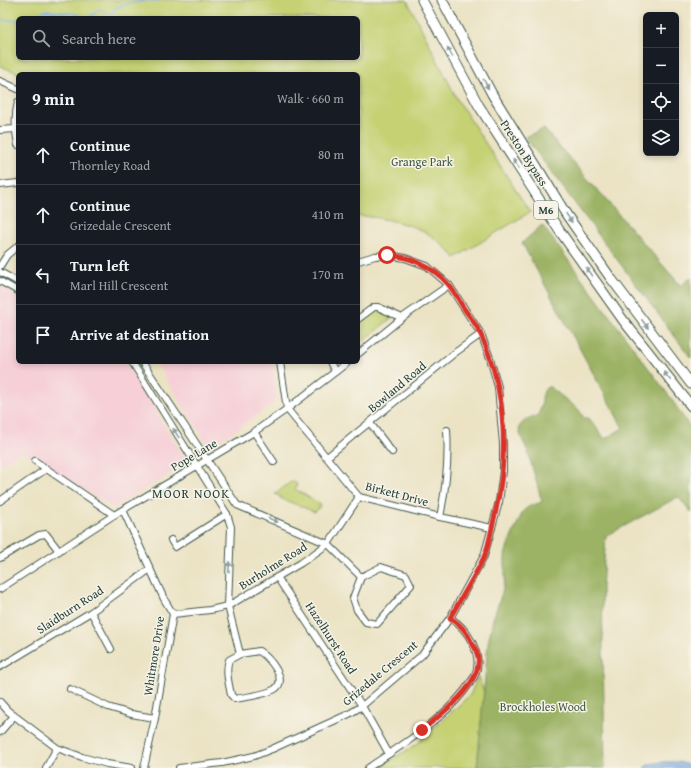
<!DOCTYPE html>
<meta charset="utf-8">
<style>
body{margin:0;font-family:"Gentium Book Plus",serif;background:#242831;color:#f1f3f6}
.controls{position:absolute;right:12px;top:12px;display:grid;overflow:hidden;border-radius:6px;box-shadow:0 2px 6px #0003}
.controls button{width:36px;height:36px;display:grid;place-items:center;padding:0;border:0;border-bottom:1px solid #363941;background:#171b24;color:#f1f3f6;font:20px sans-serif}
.stop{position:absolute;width:12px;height:12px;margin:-9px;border:3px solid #d93025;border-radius:50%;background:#fff}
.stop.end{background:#d93025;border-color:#fff;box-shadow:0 1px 4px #0008}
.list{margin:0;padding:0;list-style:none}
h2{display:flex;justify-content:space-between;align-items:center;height:52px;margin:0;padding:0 16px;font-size:17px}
h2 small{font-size:13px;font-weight:400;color:#9ea1a6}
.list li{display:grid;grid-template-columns:26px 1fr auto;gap:12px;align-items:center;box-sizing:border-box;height:60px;padding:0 16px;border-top:1px solid #363941}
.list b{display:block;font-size:15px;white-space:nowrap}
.list p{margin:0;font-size:13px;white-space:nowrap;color:#9ea1a6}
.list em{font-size:13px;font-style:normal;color:#9ea1a6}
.icon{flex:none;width:22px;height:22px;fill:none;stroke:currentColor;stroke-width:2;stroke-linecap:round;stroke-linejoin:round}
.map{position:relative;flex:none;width:691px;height:768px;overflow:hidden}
.search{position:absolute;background:#171b24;box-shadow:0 2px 6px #0003;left:16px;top:16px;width:344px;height:44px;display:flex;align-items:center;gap:10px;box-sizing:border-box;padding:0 14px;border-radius:6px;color:#9ea1a6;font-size:15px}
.panel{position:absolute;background:#171b24;box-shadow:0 2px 6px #0003;left:16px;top:72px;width:344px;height:292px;border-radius:6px}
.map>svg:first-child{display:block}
</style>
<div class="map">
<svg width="691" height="768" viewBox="0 0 691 768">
<rect width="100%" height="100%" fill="#f7f3e8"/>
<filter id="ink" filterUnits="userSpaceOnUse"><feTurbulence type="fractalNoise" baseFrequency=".025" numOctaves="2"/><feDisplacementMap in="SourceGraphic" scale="8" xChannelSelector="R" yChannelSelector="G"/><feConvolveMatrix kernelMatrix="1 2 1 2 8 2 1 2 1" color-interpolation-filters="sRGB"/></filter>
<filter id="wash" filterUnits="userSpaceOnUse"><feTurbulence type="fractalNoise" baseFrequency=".012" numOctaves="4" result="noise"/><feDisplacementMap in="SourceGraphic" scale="16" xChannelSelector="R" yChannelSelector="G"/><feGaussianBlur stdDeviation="0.9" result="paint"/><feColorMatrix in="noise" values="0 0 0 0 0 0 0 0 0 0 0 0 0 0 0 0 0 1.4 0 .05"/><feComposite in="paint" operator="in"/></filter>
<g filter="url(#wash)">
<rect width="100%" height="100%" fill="#ebe3c4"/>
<g fill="#f6cfd7">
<path d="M0,286L18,296V362H125L188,463L114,509L23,451L0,465Z"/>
<path d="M156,362H273L277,393L280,399L209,449Z"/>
</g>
<g fill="#c5d173" stroke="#728754" fill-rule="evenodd">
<path d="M0,0H407L457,99L530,212L455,258C435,234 419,227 389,220C378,218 369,216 358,216V74H21L0,66ZM18,18H358V58H18Z"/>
<path d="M373,310L394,316L358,345V322Z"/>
<path d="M292,481L297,484L295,489L321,505L315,512L280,498V496L275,494Z"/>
<path d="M478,677L484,692L477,768H378L417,744L470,695Z"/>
</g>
<g fill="#9cb365" stroke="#5e784c">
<path d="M544,129L681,286L691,277V358L525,137Z"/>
<path d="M542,225L670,397L691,429V512L678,497L606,536L602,587L605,768H477L488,643L493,619L502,593L505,579V556L508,545L523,511L530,506L542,502L528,452L520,434L519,427C525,420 529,416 538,416L542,403V398L544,391L547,387H550L579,410L584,418H589L605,439L623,428L522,243Z"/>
</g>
<path fill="#80afea" stroke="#50768f" d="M664,762C672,762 686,761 691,768H644L648,764Z"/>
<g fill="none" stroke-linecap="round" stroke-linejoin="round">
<g stroke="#80afea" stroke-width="1.5">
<path d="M149,0L155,2L160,0"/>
<path d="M33,18L41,12L48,10C56,13 65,12 73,13C80,14 83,19 91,16C95,14 97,10 101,9L104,12L109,14L113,12L115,8C121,7 127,3 131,3C139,2 140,3 148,0"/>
<path d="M0,20H18"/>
</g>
</g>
</g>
<g filter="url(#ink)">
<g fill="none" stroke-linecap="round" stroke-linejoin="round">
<g stroke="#3e564a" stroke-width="8">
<g id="minor">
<path d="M0,81L18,89"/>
<path d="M18,102C14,117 15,130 18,145"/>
<path d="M0,130L15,129"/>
<path d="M0,185L18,183"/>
<path d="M0,266L7,255L18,246"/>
<path d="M0,272L18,282"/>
<path d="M0,281L18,291"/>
<path d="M358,319L374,307H378L402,318"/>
<path d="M358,354L402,318L449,285"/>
<path d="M132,362L227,514L231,527L228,606L240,654"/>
<path d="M142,362L237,505L328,544L361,577"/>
<path d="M280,362L287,409L359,497L440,517L492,528"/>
<path d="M330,362L335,372"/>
<path d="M370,423L392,452"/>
<path d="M254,432L274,462"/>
<path d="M327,457L456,352L481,334"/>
<path d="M35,461L114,515"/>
<path d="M0,501L46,469"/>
<path d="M123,510L164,599L173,614L155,718L144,768"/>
<path d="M440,517C446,488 449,460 447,430"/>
<path d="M171,540L175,547L227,514"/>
<path d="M0,558L39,535L46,534L59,551"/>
<path d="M381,567L406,575L411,585L377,624L366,622L357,610L353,598L361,577Z"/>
<path d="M277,577L362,706L389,754"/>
<path d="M0,589L114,515L254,432L287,409L348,362"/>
<path d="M91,612L111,649"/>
<path d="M173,614L210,610L228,606L301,563L328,544L359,497"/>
<path d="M259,651C268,657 289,679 275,689C266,695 245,697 235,699L231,695C229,684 225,671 229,660L240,654Z"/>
<path d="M0,667L91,612L150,569"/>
<path d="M70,689L108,707L131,714L155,718"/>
<path d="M0,702L8,711L57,748L82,757L107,764L132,768"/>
<path d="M0,732L14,716"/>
<path d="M46,768L57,748"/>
<path d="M179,768L222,763L254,756L272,749L349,714L362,706L422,655L450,618L484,556L499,502L503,471V444L498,387L490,358L481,334L449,285L427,266L405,258L389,255L375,256L358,261"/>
<path d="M368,768C402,745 439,723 465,690C468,685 473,680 475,675C480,664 477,652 472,642C467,632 460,624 450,618"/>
</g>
</g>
<g stroke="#3e564a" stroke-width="11">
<g id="highway">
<path d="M422,0L479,106L559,230L623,320L691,406"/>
<path d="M442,0L492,94L566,214L610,277L691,384"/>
</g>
</g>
<use href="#minor" stroke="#fff" stroke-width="6"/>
<use href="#highway" stroke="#fff" stroke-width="9"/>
</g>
<defs><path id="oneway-solid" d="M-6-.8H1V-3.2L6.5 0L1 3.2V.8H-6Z"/></defs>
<g fill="#8f9e9a">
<use href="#oneway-solid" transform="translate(450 52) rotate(-119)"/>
<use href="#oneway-solid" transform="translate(486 84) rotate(62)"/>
<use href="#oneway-solid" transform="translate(516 164) rotate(-123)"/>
<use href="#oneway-solid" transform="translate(569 218) rotate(56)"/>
<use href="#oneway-solid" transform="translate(589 272) rotate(-125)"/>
<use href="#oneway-solid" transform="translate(645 324) rotate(53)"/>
<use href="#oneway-solid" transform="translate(667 376) rotate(-128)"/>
<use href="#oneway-solid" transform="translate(176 433) rotate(-122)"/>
<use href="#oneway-solid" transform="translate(273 520) rotate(23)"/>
<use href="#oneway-solid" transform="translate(229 567) rotate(-88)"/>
</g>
</g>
<g fill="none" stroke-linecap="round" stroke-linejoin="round" filter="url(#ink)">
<path stroke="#d93025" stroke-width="5" d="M387,255C410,256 433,267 448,284C454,291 459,300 463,307C469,316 477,325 481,335C507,392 509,459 494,519C491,531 489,546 484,557C474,578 461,598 450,618C461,624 467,632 472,643C475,647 477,652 478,657C482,684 441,715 422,730"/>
</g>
<g text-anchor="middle" stroke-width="3" stroke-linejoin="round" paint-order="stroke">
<rect fill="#f7f3e8" stroke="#60746a" stroke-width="1" x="534" y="201" width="24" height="18" rx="3"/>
<g font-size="11" font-weight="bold" fill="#1f3d34">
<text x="546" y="214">M6</text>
</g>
<g font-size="12" fill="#1f3d34" stroke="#f7f3e8">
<text transform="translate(524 153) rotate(57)" y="4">Preston Bypass</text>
<text transform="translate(397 387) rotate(-40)" y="4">Bowland Road</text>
<text transform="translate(194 455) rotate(-31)" y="4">Pope Lane</text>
<text transform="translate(397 494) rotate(15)" y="4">Birkett Drive</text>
<text transform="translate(273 566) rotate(-32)" y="4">Burholme Road</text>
<text transform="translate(70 610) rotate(-33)" y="4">Slaidburn Road</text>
<text transform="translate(331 638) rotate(57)" y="4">Hazelhurst Road</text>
<text transform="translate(154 656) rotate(-81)" y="4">Whitmore Drive</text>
<text transform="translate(380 673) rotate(-40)" y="4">Grizedale Crescent</text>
</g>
<g font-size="12" fill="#405b41" stroke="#f7f3e8">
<text x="422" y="166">Grange Park</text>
<text x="543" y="711">Brockholes Wood</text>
</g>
<g font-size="13" letter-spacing="1" fill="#1f3d34" stroke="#f7f3e8">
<text x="191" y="498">MOOR NOOK</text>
</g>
</g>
</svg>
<div class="controls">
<button>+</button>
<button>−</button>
<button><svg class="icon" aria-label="locate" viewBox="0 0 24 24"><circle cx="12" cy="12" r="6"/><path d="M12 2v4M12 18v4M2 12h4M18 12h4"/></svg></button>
<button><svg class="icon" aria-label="layers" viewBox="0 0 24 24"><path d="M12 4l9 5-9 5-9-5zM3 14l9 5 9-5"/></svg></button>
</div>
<div class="stop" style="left:387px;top:255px"></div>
<div class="stop end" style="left:422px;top:730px"></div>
<div class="search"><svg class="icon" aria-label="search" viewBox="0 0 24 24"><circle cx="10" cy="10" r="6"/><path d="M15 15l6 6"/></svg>Search here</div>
<section class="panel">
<h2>9 min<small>Walk · 660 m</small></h2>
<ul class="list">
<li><svg class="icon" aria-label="ahead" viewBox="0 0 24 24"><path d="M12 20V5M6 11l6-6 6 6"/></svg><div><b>Continue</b><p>Thornley Road</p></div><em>80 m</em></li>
<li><svg class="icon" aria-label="ahead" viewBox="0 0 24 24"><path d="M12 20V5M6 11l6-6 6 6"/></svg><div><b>Continue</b><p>Grizedale Crescent</p></div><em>410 m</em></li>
<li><svg class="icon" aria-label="left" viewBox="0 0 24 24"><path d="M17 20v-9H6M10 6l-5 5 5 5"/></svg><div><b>Turn left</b><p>Marl Hill Crescent</p></div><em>170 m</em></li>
<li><svg class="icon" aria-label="arrive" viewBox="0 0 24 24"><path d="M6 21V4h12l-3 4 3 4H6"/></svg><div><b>Arrive at destination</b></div></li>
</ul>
</section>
</div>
